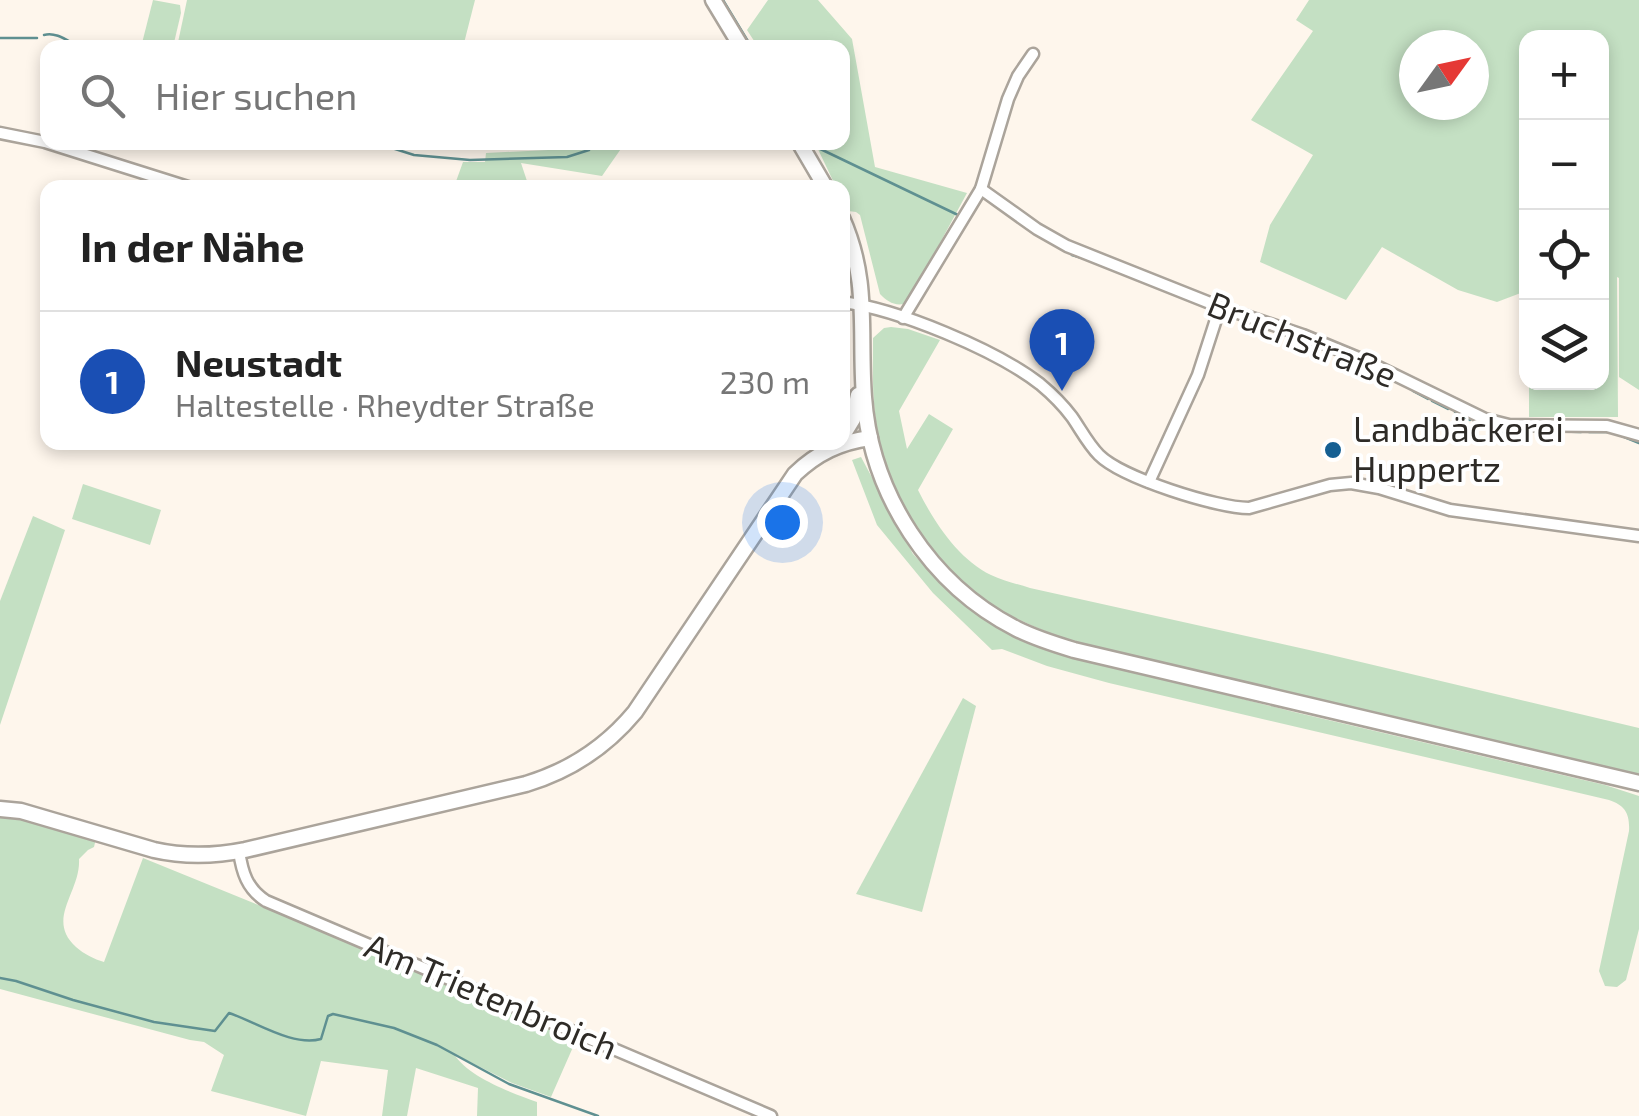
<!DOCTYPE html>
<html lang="de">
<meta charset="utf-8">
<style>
body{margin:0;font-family:"Exo 2",sans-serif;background:#f6f6f6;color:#222}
.controls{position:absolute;right:30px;top:30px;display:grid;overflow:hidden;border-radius:20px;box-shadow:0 5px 15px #0003}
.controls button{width:90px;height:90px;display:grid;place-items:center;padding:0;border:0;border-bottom:2px solid #e0e0e0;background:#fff;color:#222;font:50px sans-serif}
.compass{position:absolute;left:1399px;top:30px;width:90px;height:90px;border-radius:50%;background:#fff;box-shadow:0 5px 15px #0003;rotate:57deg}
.you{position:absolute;left:782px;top:522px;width:35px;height:35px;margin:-25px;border:8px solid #fff;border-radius:50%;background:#1a73e8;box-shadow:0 0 0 15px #1a73e833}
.badge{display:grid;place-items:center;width:65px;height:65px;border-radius:50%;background:#155f92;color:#fff;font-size:32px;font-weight:700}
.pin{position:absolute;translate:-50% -82px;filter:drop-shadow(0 2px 5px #0008)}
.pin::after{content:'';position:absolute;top:52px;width:35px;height:30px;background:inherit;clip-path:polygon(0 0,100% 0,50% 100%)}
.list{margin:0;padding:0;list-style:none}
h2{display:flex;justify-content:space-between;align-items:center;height:130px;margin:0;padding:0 40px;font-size:42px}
h2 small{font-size:32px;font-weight:400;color:#767676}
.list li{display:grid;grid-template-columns:65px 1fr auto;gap:30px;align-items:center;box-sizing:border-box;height:140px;padding:0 40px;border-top:2px solid #e0e0e0}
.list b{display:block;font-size:38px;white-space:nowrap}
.list p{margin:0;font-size:32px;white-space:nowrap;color:#767676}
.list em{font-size:32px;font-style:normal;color:#767676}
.icon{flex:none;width:55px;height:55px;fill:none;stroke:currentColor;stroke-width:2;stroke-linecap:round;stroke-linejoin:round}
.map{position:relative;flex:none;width:1639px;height:1116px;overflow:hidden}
.search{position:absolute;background:#fff;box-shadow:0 5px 15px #0003;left:40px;top:40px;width:810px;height:110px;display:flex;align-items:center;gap:25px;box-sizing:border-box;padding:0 35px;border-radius:20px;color:#767676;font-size:38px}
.panel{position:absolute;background:#fff;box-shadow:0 5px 15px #0003;left:40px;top:180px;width:810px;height:270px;border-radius:20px}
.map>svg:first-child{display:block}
</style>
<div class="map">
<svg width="1639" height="1116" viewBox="0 0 1639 1116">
<rect width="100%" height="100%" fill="#fef6ec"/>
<g fill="#c4e0c3" fill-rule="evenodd">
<path d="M153,0L180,5L181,13L173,47H141Z"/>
<path d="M187,0H475L463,47H177Z"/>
<path d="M768,0H818L852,39L875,167L967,193L908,302C898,308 887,302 880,294L860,215L856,212L848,211L843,200L842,188L836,187L815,143L842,142V48L758,47L747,30Z"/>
<path d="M1309,0H1639V390L1619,377V278L1617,277L1618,417H1529V383L1602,382V38H1526V291L1497,302L1458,290L1382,247L1346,300L1260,262L1270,225L1313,155L1251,120L1313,31L1296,20ZM1414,45H1474V105H1414Z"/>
<path d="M580,142L625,143L602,176L521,163L529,187H454L463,162H485L486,153L548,150Z"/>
<path d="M891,327L908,329L940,340L899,411L907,449L929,414L953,429L918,490C934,522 958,559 991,575C1003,581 1018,584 1030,588L1327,654L1639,728V775L1081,645C1047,632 1014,620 984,600C923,561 883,485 875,414C872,389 873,363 873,338L884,328Z"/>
<path d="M861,457L913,554L953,595L1018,637L1118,667L1294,712L1605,785L1639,796V929L1626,980L1617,987L1605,986L1599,971L1629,831C1630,814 1625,805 1609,800L1109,683L1047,666L1002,649L992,650L933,593L877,525L852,460Z"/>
<path d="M83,484L161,510L150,545L72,519Z"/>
<path d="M33,516L65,530L0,725V601Z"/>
<path d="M963,698L976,706L922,912L856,894Z"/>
<path d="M0,809L97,834L94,847L88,850L79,859C81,892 45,919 76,947C84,954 94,959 104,962L143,858L364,948L577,1038L551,1097L512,1083L454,1054C468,1077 512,1093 537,1102V1116H477L478,1088L416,1068L407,1116H382L388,1070L321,1061L306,1116L211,1091L224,1055L204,1042L190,1040L0,989Z"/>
</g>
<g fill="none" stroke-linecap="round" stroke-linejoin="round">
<g stroke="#5f9091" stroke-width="2.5">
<path d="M723,0L752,48"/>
<path d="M44,35C57,31 70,43 82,48"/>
<path d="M0,38H37"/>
<path d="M373,142L414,155L470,160L567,157L589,150"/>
<path d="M810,144L958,215"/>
<path d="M597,148L614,142"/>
<path d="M1072,255L1092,261"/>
<path d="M1166,291L1213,310"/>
<path d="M1222,314L1248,322"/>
<path d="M1288,336L1310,344"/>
<path d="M1339,356L1375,371"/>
<path d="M1413,391L1428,399"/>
<path d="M1432,401L1448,409"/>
<path d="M1455,412L1470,420"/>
<path d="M1474,421L1485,426"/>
<path d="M1492,429L1499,432H1518"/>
<path d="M1542,431L1581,432"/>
<path d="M1523,432L1535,431"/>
<path d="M1589,432H1612L1639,443"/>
<path d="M0,978L16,981L73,1000L154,1022L215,1031L229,1013C256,1022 293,1047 321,1039L328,1016L333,1014L394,1028L437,1045L509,1084L598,1116"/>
</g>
<g stroke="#aba49b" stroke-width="15">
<g id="minor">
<path d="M0,133L45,142L191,188"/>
<path d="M981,189L1037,229L1067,246L1220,307L1303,335L1366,361L1485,419L1509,425L1607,426L1639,435"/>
<path d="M842,302C898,309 996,350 1040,384C1052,394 1063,405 1072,417C1081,430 1088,444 1099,455C1122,478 1217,508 1249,508L1330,485L1351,483L1379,488L1450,510L1639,536"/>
<path d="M903,318L981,189L1008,99L1018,76L1033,54"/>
<path d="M1149,482L1198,375L1220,307"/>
<path d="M239,851C242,872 247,889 266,901L771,1116"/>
</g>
</g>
<g stroke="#aba49b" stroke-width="19">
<g id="secondary">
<path d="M713,0L742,48"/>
<path d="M799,142L826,188"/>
<path d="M842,218C870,281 859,332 864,397C871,494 930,585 1017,629C1035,638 1054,644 1074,650L1639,783"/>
<path d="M842,437L853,419L858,395"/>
<path d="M0,809L21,811L154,850C185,857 215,856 245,850L526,784C569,771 606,747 635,712L795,474C817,453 840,442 870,438"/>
</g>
</g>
<use href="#minor" stroke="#fff" stroke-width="10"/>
<use href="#secondary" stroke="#fff" stroke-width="14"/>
</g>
<circle fill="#155f92" stroke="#fff" stroke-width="4" cx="1333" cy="450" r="10"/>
<g text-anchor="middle" stroke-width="8" stroke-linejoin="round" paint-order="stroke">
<g font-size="35" fill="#2e2b27" stroke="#fff">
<text transform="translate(1302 340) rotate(22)" y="12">Bruchstraße</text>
<text transform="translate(491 997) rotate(23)" y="12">Am Trietenbroich</text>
</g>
<g font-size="35" fill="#2e2b27" stroke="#fff" text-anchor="start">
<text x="1353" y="442">Landbäckerei<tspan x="1353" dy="40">Huppertz</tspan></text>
</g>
</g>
</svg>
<div class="controls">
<button>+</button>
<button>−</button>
<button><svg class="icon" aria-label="locate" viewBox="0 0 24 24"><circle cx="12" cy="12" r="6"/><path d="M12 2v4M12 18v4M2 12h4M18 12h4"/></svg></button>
<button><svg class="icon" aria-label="layers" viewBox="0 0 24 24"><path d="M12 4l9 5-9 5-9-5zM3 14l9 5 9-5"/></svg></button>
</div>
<svg class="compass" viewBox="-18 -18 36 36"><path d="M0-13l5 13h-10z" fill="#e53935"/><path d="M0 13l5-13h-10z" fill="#767676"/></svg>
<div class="you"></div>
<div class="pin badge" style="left:1062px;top:391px;background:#1a4fb4">1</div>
<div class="search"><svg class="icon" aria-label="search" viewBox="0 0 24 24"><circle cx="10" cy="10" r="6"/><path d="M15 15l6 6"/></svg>Hier suchen</div>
<section class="panel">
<h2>In der Nähe<small></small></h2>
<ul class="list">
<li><span class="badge" style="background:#1a4fb4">1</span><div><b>Neustadt</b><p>Haltestelle · Rheydter Straße</p></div><em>230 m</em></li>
</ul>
</section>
</div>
